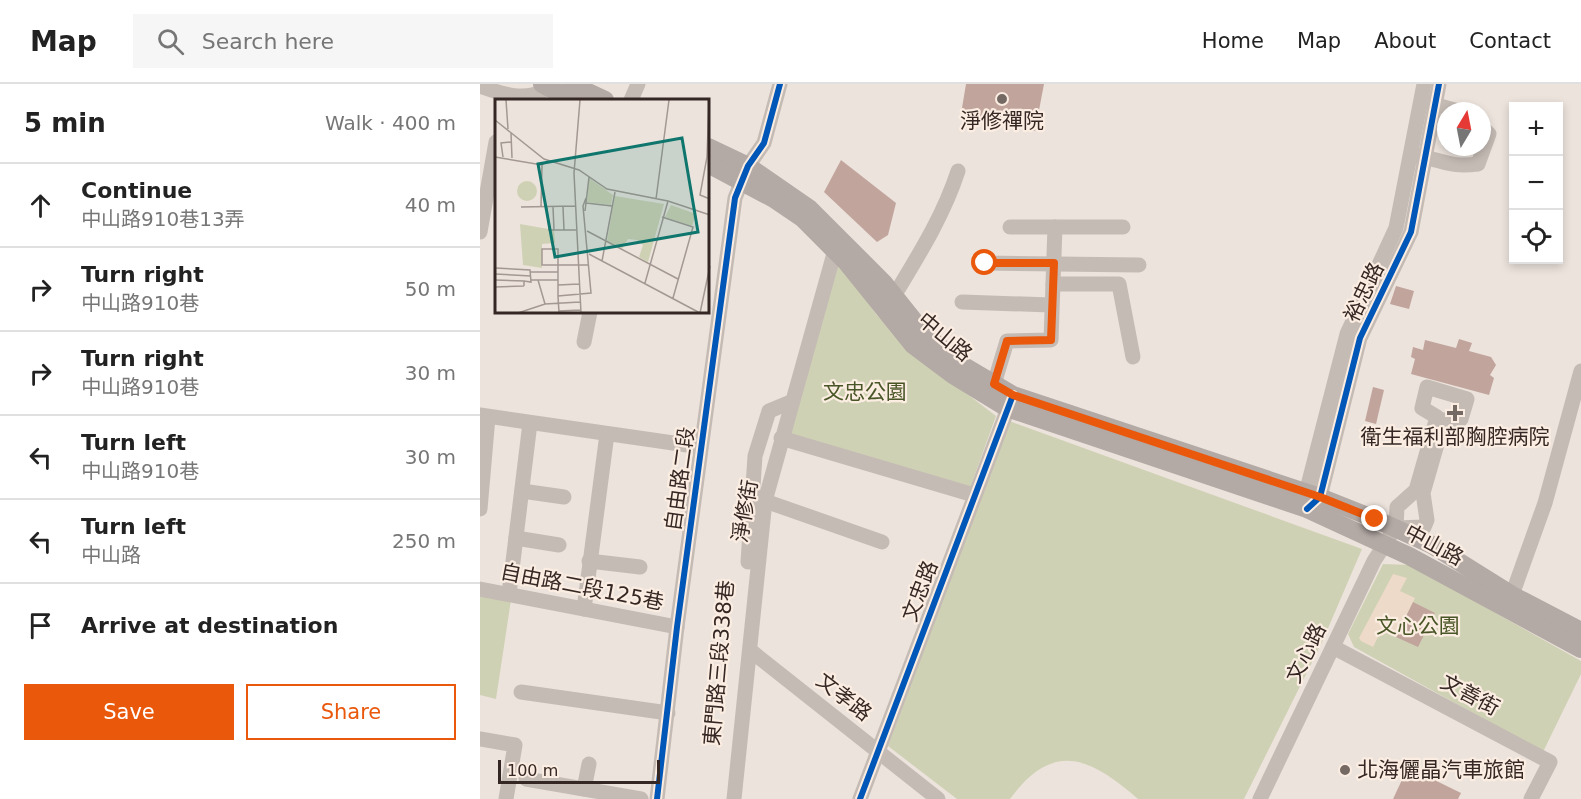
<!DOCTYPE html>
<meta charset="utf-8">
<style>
body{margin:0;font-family:"DejaVu Sans","Noto Sans TC",sans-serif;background:#f6f6f6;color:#222}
.controls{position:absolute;right:18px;top:18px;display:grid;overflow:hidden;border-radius:0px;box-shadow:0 3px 9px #0003}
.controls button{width:54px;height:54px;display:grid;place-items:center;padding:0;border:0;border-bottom:2px solid #e0e0e0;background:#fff;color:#222;font:30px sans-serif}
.compass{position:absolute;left:957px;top:18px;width:54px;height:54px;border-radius:50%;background:#fff;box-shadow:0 3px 9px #0003;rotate:10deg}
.scale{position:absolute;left:18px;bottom:15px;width:162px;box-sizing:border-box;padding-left:6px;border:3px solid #352824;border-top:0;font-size:16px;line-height:21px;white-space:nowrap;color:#352824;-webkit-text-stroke:4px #fbede1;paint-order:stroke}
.stop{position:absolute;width:18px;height:18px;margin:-14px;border:4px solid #ea580c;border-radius:50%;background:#fff}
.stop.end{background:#ea580c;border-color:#fff;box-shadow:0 2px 6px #0008}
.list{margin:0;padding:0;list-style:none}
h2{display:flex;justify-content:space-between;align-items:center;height:78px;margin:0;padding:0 24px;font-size:26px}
h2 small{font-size:20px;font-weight:400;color:#767676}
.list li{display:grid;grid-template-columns:39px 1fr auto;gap:18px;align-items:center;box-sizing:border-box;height:84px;padding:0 24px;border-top:2px solid #e0e0e0}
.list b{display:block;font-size:22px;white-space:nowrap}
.list p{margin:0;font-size:20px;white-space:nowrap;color:#767676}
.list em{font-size:20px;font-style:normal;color:#767676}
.actions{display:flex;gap:12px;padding:18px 24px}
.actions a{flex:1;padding:14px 0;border:2px solid #ea580c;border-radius:0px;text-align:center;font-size:21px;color:#ea580c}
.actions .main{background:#ea580c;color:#fff}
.icon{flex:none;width:33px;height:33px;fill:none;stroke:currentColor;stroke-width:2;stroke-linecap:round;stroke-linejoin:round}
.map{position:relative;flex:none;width:1101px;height:715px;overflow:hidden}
header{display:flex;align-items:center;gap:36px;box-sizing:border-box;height:84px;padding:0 30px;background:#fff;border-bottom:2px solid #e0e0e0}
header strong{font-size:28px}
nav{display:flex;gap:33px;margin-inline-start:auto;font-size:21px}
.search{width:420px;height:54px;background:#f6f6f6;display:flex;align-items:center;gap:15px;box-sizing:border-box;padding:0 21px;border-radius:0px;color:#767676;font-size:22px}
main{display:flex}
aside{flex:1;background:#fff}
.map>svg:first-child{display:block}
</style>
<header>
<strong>Map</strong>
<div class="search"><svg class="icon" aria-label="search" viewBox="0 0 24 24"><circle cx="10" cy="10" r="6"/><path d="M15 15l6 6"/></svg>Search here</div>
<nav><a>Home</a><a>Map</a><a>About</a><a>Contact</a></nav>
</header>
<main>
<aside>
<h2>5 min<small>Walk · 400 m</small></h2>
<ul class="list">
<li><svg class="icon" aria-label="ahead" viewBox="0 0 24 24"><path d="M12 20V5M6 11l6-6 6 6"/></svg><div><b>Continue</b><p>中山路910巷13弄</p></div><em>40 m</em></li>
<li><svg class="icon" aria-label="right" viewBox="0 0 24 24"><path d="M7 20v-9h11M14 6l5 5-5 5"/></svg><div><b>Turn right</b><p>中山路910巷</p></div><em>50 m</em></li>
<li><svg class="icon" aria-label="right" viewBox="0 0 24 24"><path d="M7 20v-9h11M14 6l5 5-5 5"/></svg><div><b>Turn right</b><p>中山路910巷</p></div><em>30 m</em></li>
<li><svg class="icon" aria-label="left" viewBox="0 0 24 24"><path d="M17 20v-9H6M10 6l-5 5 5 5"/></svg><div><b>Turn left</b><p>中山路910巷</p></div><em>30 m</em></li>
<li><svg class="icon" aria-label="left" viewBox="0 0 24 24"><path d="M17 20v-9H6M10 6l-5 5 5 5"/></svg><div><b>Turn left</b><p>中山路</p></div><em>250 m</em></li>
<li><svg class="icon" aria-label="arrive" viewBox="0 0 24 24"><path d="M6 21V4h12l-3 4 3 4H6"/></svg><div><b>Arrive at destination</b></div></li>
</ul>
<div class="actions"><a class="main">Save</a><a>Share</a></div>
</aside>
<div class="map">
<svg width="1101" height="715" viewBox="0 0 1101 715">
<rect width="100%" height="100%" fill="#ece3dc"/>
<g fill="#cfd1b4">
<path d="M357,174L396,230L436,271L516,332L490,404L309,350Z"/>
<path d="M529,337L882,465L843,556L764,715H658C610,673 573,656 530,715H477L408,662Z"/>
<path d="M903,480L930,481L1101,577V590L1063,668L874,563L868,550Z"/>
<path d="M0,509L31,516L16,615L0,611Z"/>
</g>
<path fill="#eddac9" d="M913,490L927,494L920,507L935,514L916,553L902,545L893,563L881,557L879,554Z"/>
<g fill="#c1a49c">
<path d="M486,0H564L555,47L481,30Z"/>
<path d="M361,76L416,119L408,151L397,158L344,108Z"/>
<path d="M916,202L934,207L929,225L910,220Z"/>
<path d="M979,255L992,259L989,267L1011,273L1016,281L1010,291L1014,294L1009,311L931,290L935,275L931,273L933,263L943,266L945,256L976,264Z"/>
<path d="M893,303L904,306L896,340L885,337Z"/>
<path d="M933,518L955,529L938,563L916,553Z"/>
<path d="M928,683L981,709L978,715H913Z"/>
</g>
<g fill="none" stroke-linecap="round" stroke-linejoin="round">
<g stroke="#c5bbb5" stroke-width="15">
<path d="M0,2C24,11 51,20 73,0"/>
<path d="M151,16L158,0"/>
<path d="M946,18L978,27"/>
<path d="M937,72C964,76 970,84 998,80L1009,50L1002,43"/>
<path d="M530,143H643"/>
<path d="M0,148L16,58"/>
<path d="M505,179L659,181"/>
<path d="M573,200H639L653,273"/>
<path d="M482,218L571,221"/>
<path d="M406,219L414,212C438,172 463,133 478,87"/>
<path d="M104,258L110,228"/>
<path d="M514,300L527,257L571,256L575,143"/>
<path d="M947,303L987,315L981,335L964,336L943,409L947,436L944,443L916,444L917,423L936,406L957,333L942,324Z"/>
<path d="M0,331L221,363"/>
<path d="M301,354L494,411"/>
<path d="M42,407L84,413"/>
<path d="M285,417L402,458"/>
<path d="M826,419V409L867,250L916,144L944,0"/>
<path d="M831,421L840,413L880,254L931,148L959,0"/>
<path d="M0,425L8,333"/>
<path d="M36,454L79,461"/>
<path d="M109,477L160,483"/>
<path d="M268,478L275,372L289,327L311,318"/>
<path d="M0,505L197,543"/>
<path d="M29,510L50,339"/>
<path d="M1032,511L1065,419L1101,287"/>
<path d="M104,525L127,350"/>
<path d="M853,563L1070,678L1051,715"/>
<path d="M271,567L458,715"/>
<path d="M41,608L188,629"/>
<path d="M0,655L35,661L26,715"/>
<path d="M46,695L161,715"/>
<path d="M104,705L109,680"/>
<path d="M177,715L197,543L255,114L268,82L284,59L300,0"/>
<path d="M254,715L285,417L355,166L362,159"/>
<path d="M380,715L532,314"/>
<path d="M780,715L894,477L910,452"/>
</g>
<g stroke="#b3a9a5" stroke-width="18">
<path d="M62,0L92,16"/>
<path d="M91,0L125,16"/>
<path d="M228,63L268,82L330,125L404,199L444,249L479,279L533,311L840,413L895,435L952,461L1032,511L1101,547"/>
<path d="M228,80L294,115L322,134L367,179L433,261L473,291L527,324L827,425L929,472L1101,565"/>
</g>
<g stroke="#fbede1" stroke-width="10">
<g id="cycleway">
<path d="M827,425L840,413L880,254L931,148L959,0"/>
<path d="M177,715L197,543L255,114L268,82L284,59L300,0"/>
<path d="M380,715L533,311"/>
</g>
</g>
<use href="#cycleway" stroke="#0057b8" stroke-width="6"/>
</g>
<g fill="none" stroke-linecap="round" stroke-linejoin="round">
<path stroke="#ea580c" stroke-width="8" d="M505,179H574L571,256L527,257L514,300L533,311L840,413L895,435"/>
</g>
<g fill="#756964" stroke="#fbede1" stroke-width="2">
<circle cx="522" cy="15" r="6"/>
<path d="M972 320h6v6h6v6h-6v6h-6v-6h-6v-6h6z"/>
<circle cx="865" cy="686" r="6"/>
</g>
<g text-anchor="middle" stroke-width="4.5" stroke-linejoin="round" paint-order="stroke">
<g font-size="21" fill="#352824" stroke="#fbede1">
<text x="522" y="44">淨修禪院</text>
<text x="975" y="360">衛生福利部胸腔病院</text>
<text x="877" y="693" text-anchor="start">北海儷晶汽車旅館</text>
</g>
<g font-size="21" fill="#352824" stroke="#fbede1">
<text transform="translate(884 208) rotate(-64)" y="7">裕忠路</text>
<text transform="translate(465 253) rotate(40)" y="7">中山路</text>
<text transform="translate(200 395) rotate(-82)" y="7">自由路二段</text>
<text transform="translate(265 427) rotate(-80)" y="7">淨修街</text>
<text transform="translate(954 461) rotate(28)" y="7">中山路</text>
<text transform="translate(102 503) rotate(11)" y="7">自由路二段125巷</text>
<text transform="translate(440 507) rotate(-69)" y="7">文忠路</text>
<text transform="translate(826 569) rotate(-64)" y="7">文心路</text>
<text transform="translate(239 579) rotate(-85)" y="7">東門路三段338巷</text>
<text transform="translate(990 611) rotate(28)" y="7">文善街</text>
<text transform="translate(364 613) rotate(38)" y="7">文孝路</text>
</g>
<g font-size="21" fill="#485526" stroke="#fbede1">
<text x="385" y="315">文忠公園</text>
<text x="938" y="549">文心公園</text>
</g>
</g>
<g transform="translate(15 15)">
<rect width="214" height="214" fill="#ece3dc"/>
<path d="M94,79L118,96L116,106L92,103ZM22 92a10 10 0 1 1 20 0a10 10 0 1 1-20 0ZM120,97L169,105L153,163L144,158L148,146L142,141L133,140L127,150L112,142ZM176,106L201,115L197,127L170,118ZM25,125L59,131L60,144L47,145V169L28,166Z" fill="#cfd1b4"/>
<path fill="none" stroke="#a39892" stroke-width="1.5" d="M11,1L13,30M85,1L79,74L86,214M214,1L212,58L205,96L215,100M0,21L49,60L84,71L112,90L173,102L215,116M16,34L17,59M0,58L47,66L53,62M8,58L6,44L16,43M161,100L174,1M91,104L117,107M26,108L80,107M46,108L47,66M52,108L54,131H81M58,108L59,131M68,108L69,131M90,112L94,78M167,118L198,128L178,199M92,132L183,180M94,155L205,214M107,162L120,93M0,169L35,171L36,183L29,182M35,173H63M0,175L36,177M0,181L29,182V187M36,181H63M43,181L50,205M150,184L173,102M63,186L84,185M0,188L29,187M63,197L96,194L88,107L91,99M64,212L86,211M23,214L50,205L85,203M64,214L63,197V150H47V166H94M205,214L215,167"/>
<path fill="#0f766e" fill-opacity="0.15" stroke="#0f766e" stroke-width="3" d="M187,39L203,133L60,158L43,65Z"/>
<rect width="214" height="214" fill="none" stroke="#352824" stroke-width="3"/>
</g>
</svg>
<div class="controls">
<button>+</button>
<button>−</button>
<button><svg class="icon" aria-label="locate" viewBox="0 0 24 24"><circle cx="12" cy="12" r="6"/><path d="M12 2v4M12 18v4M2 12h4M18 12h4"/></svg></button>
</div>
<svg class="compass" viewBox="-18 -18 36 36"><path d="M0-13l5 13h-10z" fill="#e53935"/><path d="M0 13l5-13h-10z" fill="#767676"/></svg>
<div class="scale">100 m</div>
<div class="stop" style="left:505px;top:179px"></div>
<div class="stop end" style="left:895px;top:435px"></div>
</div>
</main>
